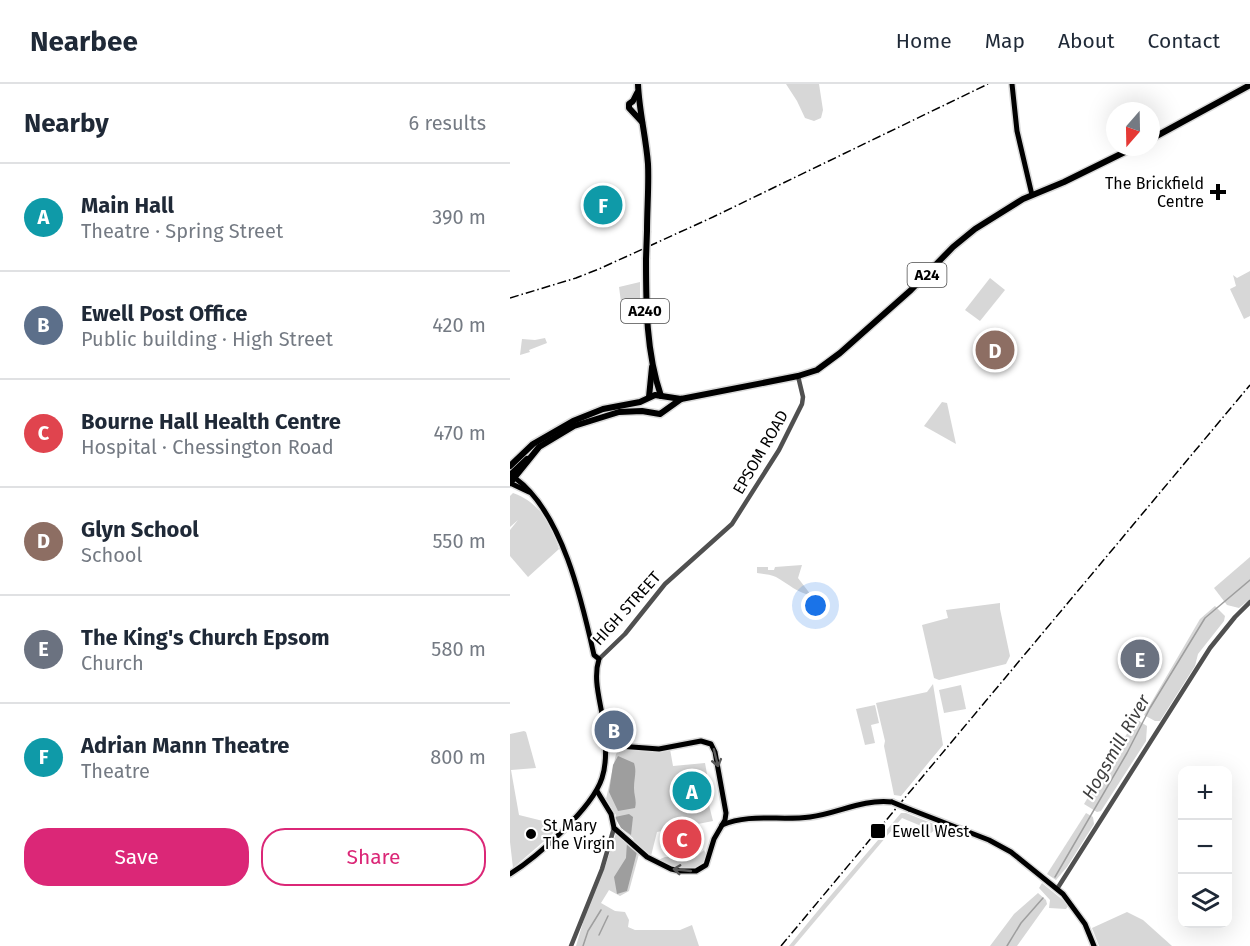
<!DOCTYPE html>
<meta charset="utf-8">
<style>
body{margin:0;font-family:"Fira Sans",sans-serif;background:#f2f2f3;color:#1f2937}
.controls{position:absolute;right:18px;bottom:18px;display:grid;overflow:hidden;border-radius:12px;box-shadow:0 6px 24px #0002}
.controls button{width:54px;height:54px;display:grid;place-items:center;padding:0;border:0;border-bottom:2px solid #e0e1e3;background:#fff;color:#1f2937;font:30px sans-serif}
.compass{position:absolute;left:596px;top:18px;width:54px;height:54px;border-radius:50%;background:#fff;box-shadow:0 6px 24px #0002;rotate:200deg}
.you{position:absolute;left:306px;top:522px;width:21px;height:21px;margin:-15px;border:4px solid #fff;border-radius:50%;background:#1a73e8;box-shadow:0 0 0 9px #1a73e833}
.badge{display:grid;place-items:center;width:39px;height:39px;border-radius:50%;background:#db2777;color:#fff;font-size:20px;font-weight:700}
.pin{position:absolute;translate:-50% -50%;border:3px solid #fff;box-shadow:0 2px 6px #0006}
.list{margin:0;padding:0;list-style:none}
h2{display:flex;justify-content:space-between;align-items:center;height:78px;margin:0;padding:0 24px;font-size:26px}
h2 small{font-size:20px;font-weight:400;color:#747a83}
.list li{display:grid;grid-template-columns:39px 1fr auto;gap:18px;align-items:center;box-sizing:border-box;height:108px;padding:0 24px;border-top:2px solid #e0e1e3}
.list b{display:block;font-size:22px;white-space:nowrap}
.list p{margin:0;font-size:20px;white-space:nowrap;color:#747a83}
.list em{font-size:20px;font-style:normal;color:#747a83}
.actions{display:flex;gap:12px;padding:18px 24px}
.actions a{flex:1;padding:14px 0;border:2px solid #db2777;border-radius:24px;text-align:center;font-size:21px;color:#db2777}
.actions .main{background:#db2777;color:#fff}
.icon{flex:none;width:33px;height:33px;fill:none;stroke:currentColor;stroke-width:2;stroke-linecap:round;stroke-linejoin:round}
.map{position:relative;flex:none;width:740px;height:862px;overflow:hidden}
header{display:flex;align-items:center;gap:36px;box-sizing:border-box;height:84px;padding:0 30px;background:#fff;border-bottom:2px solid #e0e1e3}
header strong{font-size:28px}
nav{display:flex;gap:33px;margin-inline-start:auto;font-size:21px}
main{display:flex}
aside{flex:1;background:#fff}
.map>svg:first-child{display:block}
</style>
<header>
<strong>Nearbee</strong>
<nav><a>Home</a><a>Map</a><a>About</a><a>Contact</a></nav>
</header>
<main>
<aside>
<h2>Nearby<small>6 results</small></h2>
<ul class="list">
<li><span class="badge" style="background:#0f9aa8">A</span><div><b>Main Hall</b><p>Theatre · Spring Street</p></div><em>390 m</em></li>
<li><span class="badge" style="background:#5c6f8a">B</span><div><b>Ewell Post Office</b><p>Public building · High Street</p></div><em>420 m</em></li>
<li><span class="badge" style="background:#e0444e">C</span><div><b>Bourne Hall Health Centre</b><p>Hospital · Chessington Road</p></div><em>470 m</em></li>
<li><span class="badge" style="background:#8d6e63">D</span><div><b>Glyn School</b><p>School</p></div><em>550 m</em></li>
<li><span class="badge" style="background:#6b7280">E</span><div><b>The King's Church Epsom</b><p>Church</p></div><em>580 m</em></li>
<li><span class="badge" style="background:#0f9aa8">F</span><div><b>Adrian Mann Theatre</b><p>Theatre</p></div><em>800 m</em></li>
</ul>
<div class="actions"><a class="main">Save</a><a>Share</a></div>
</aside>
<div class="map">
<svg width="740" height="862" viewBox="0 0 740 862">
<rect width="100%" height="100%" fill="#fff"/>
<g fill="#d7d7d7">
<path d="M276,0H309L313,26L311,34L304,37L295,34L287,17Z"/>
<path d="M740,187V232L734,235L720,205L726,202L723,191L727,194Z"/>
<path d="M480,194L495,206L470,237L455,226Z"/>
<path d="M130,198V225L118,227L116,217L111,218L109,203Z"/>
<path d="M35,254L37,259L19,266L20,268L10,271L12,255L25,256Z"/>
<path d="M432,318L437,319L446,360L414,342Z"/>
<path d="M3,409C30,419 41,439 49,465L18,493L0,472V446L8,436L0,443V412Z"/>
<path d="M740,473V515L729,524L717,521L704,504Z"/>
<path d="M292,481L288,494L301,511C289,510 277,499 266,493C260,490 253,490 247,489V483H258V486H264L265,483Z"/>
<path d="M490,519V525L500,572L496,580L429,596L424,594L412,541L438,534L436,526Z"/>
<path d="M705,522L715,532L714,537L688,570L685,582L650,637H645L634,631L690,535Z"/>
<path d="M423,600L433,661L391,712L384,711L374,662L375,657L366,619L417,608Z"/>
<path d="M451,601L456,625L434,629L429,606Z"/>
<path d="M365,621L369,639L361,641L365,659L355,661L346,625Z"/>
<path d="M626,635L637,642L636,657L591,727L587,728L574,720Z"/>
<path d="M14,647L16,648L26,684L1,686L9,731L33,737L48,745L3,784L0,758V650Z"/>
<path d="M111,664L141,667L160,665L163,682L195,679L201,712L197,713L203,737L147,748L141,772C134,769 125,762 123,754L114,747L106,736V731L96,715L106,670Z"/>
<path d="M391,729H396L444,748L427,744L421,749L417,748L416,744L392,734L284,862H279C315,817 354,773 391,729Z"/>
<path d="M576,729L583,733L584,740L557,783L546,796L537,790Z"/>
<path d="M106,749L129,770L119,807L110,812L99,806L91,819L105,827L115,828L119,836L118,843L125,846H170L182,841L189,862H66L80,815L95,783Z"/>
<path d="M194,766L197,772L193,781C177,789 164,784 148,776L155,773C173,773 178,781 194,766Z"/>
<path d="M532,799L559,821L556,825L539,824L540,816L529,804Z"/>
<path d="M528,809L536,816L537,820L507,862H480L504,830Z"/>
<path d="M617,828L633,836L662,862H589L582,844Z"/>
</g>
<g fill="#9e9e9e">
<path d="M108,672L124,679C127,688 124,694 124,704C124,712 127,716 125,724L108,727L99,708L103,681Z"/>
<path d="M119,730L123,733L121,751L111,744L105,733Z"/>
<path d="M117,758L127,768L117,807L107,810L104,793L116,774Z"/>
</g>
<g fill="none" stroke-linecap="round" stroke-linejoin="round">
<g stroke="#9e9e9e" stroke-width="1.5">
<path d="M545,793L617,669L640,624L695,534L740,496"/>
<path d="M89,851L98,832"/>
<path d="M73,862L78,847L91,826"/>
<path d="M497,862L511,839L533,814"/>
</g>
<g stroke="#dbdbdb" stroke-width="8">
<g id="major">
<path d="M502,0L507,47L522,111"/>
<path d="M0,399L19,408"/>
<path d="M87,707L101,730L104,744L137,773L161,785L170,787H186L196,781L204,755L215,736L216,729L205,668L201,660L191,657L149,665L95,661"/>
<path d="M399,725L479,756L501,768L553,810L575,840L584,862"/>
<path d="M212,741C240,729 270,737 300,733C330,729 351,715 382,718"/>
<path d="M0,790C27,773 82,725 92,694C97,679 96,660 94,644C92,621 82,597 89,575L84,571C72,517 52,428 5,394"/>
</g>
</g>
<g stroke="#dbdbdb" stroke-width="9">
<g id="highway">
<path d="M128,0C129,27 136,53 138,80C139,102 137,125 137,147"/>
<path d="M127,9L123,17L119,20V24L132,38"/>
<path d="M641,55L740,1"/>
<path d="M136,175C136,221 136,268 151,312"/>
<path d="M139,313L142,283"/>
<path d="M0,382L23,360L63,337L93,325L130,318L145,311L171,315L288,292L307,286L330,269L401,206L443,163L465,145L513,115L554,98L625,63"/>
<path d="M0,391L17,375"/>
<path d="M0,399L29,363L64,342L109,328L132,327L150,330L171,315"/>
</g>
</g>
<g stroke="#505050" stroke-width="4.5">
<path d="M89,575L115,550L155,500L222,440L269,366L292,320L293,313L288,292"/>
<path d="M547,805L700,564L725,533L740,518"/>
<path d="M61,862L92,785L104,744"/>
</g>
<use href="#major" stroke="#000" stroke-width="5"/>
<use href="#highway" stroke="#000" stroke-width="6"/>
<g stroke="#000" stroke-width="1.5" stroke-dasharray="9 3 1.5 3" stroke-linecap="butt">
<path d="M0,214L66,194L89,185L203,133L478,0"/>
<path d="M271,862L740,301"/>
</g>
<g stroke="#dbdbdb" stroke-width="8" stroke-linecap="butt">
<path id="major-bridge" d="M382,718L399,725"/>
</g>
<g stroke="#dbdbdb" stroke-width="9" stroke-linecap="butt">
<path id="highway-bridge" d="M136,175L137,147"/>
</g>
<use href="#major-bridge" stroke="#000" stroke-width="5"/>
<use href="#highway-bridge" stroke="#000" stroke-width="6"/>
</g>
<defs><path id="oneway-shaft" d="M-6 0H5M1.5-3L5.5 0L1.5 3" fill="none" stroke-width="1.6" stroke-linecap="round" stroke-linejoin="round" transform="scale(1.5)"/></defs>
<g stroke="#595959">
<use href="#oneway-shaft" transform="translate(206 674) rotate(76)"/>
<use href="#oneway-shaft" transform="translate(172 786) rotate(-174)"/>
</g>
<g fill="#000" stroke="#fff" stroke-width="2">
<path d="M705 99h6v6h6v6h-6v6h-6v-6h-6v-6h6z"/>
<rect x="360" y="739" width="16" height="16" rx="3"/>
<circle cx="21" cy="750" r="6"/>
</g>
<g text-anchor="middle" stroke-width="4.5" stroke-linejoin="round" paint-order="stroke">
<g fill="#fff" stroke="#4c4c4c" stroke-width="1.5">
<rect x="397.5" y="179" width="39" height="24" rx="4.5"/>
<rect x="111" y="215" width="48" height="24" rx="4.5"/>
</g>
<g font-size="15" font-weight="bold" fill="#000">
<text x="417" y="196">A24</text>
<text x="135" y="232">A240</text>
</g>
<g font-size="16" fill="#000" stroke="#fff" text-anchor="start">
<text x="694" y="105" text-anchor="end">The Brickfield<tspan x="694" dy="18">Centre</tspan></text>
<text x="33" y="747">St Mary<tspan x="33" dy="18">The Virgin</tspan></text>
<text x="382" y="753">Ewell West</text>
</g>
<g font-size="16" fill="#000" stroke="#fff">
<text transform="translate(250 368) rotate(-60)" y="6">EPSOM ROAD</text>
<text transform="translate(116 524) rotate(-48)" y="6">HIGH STREET</text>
</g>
<g font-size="18" font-style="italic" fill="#3f3f3f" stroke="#fff">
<text transform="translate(606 663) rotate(-60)" y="6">Hogsmill River</text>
</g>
</g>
</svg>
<div class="controls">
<button>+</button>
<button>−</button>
<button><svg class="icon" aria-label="layers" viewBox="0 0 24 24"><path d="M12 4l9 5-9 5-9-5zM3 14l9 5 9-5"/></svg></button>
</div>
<svg class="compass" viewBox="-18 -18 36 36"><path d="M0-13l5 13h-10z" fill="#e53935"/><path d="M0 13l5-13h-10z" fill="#747a83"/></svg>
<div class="you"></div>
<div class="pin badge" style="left:182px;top:707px;background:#0f9aa8">A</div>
<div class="pin badge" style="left:104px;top:646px;background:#5c6f8a">B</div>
<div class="pin badge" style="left:172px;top:755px;background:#e0444e">C</div>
<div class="pin badge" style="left:485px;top:266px;background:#8d6e63">D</div>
<div class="pin badge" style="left:630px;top:575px;background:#6b7280">E</div>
<div class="pin badge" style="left:93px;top:121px;background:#0f9aa8">F</div>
</div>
</main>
